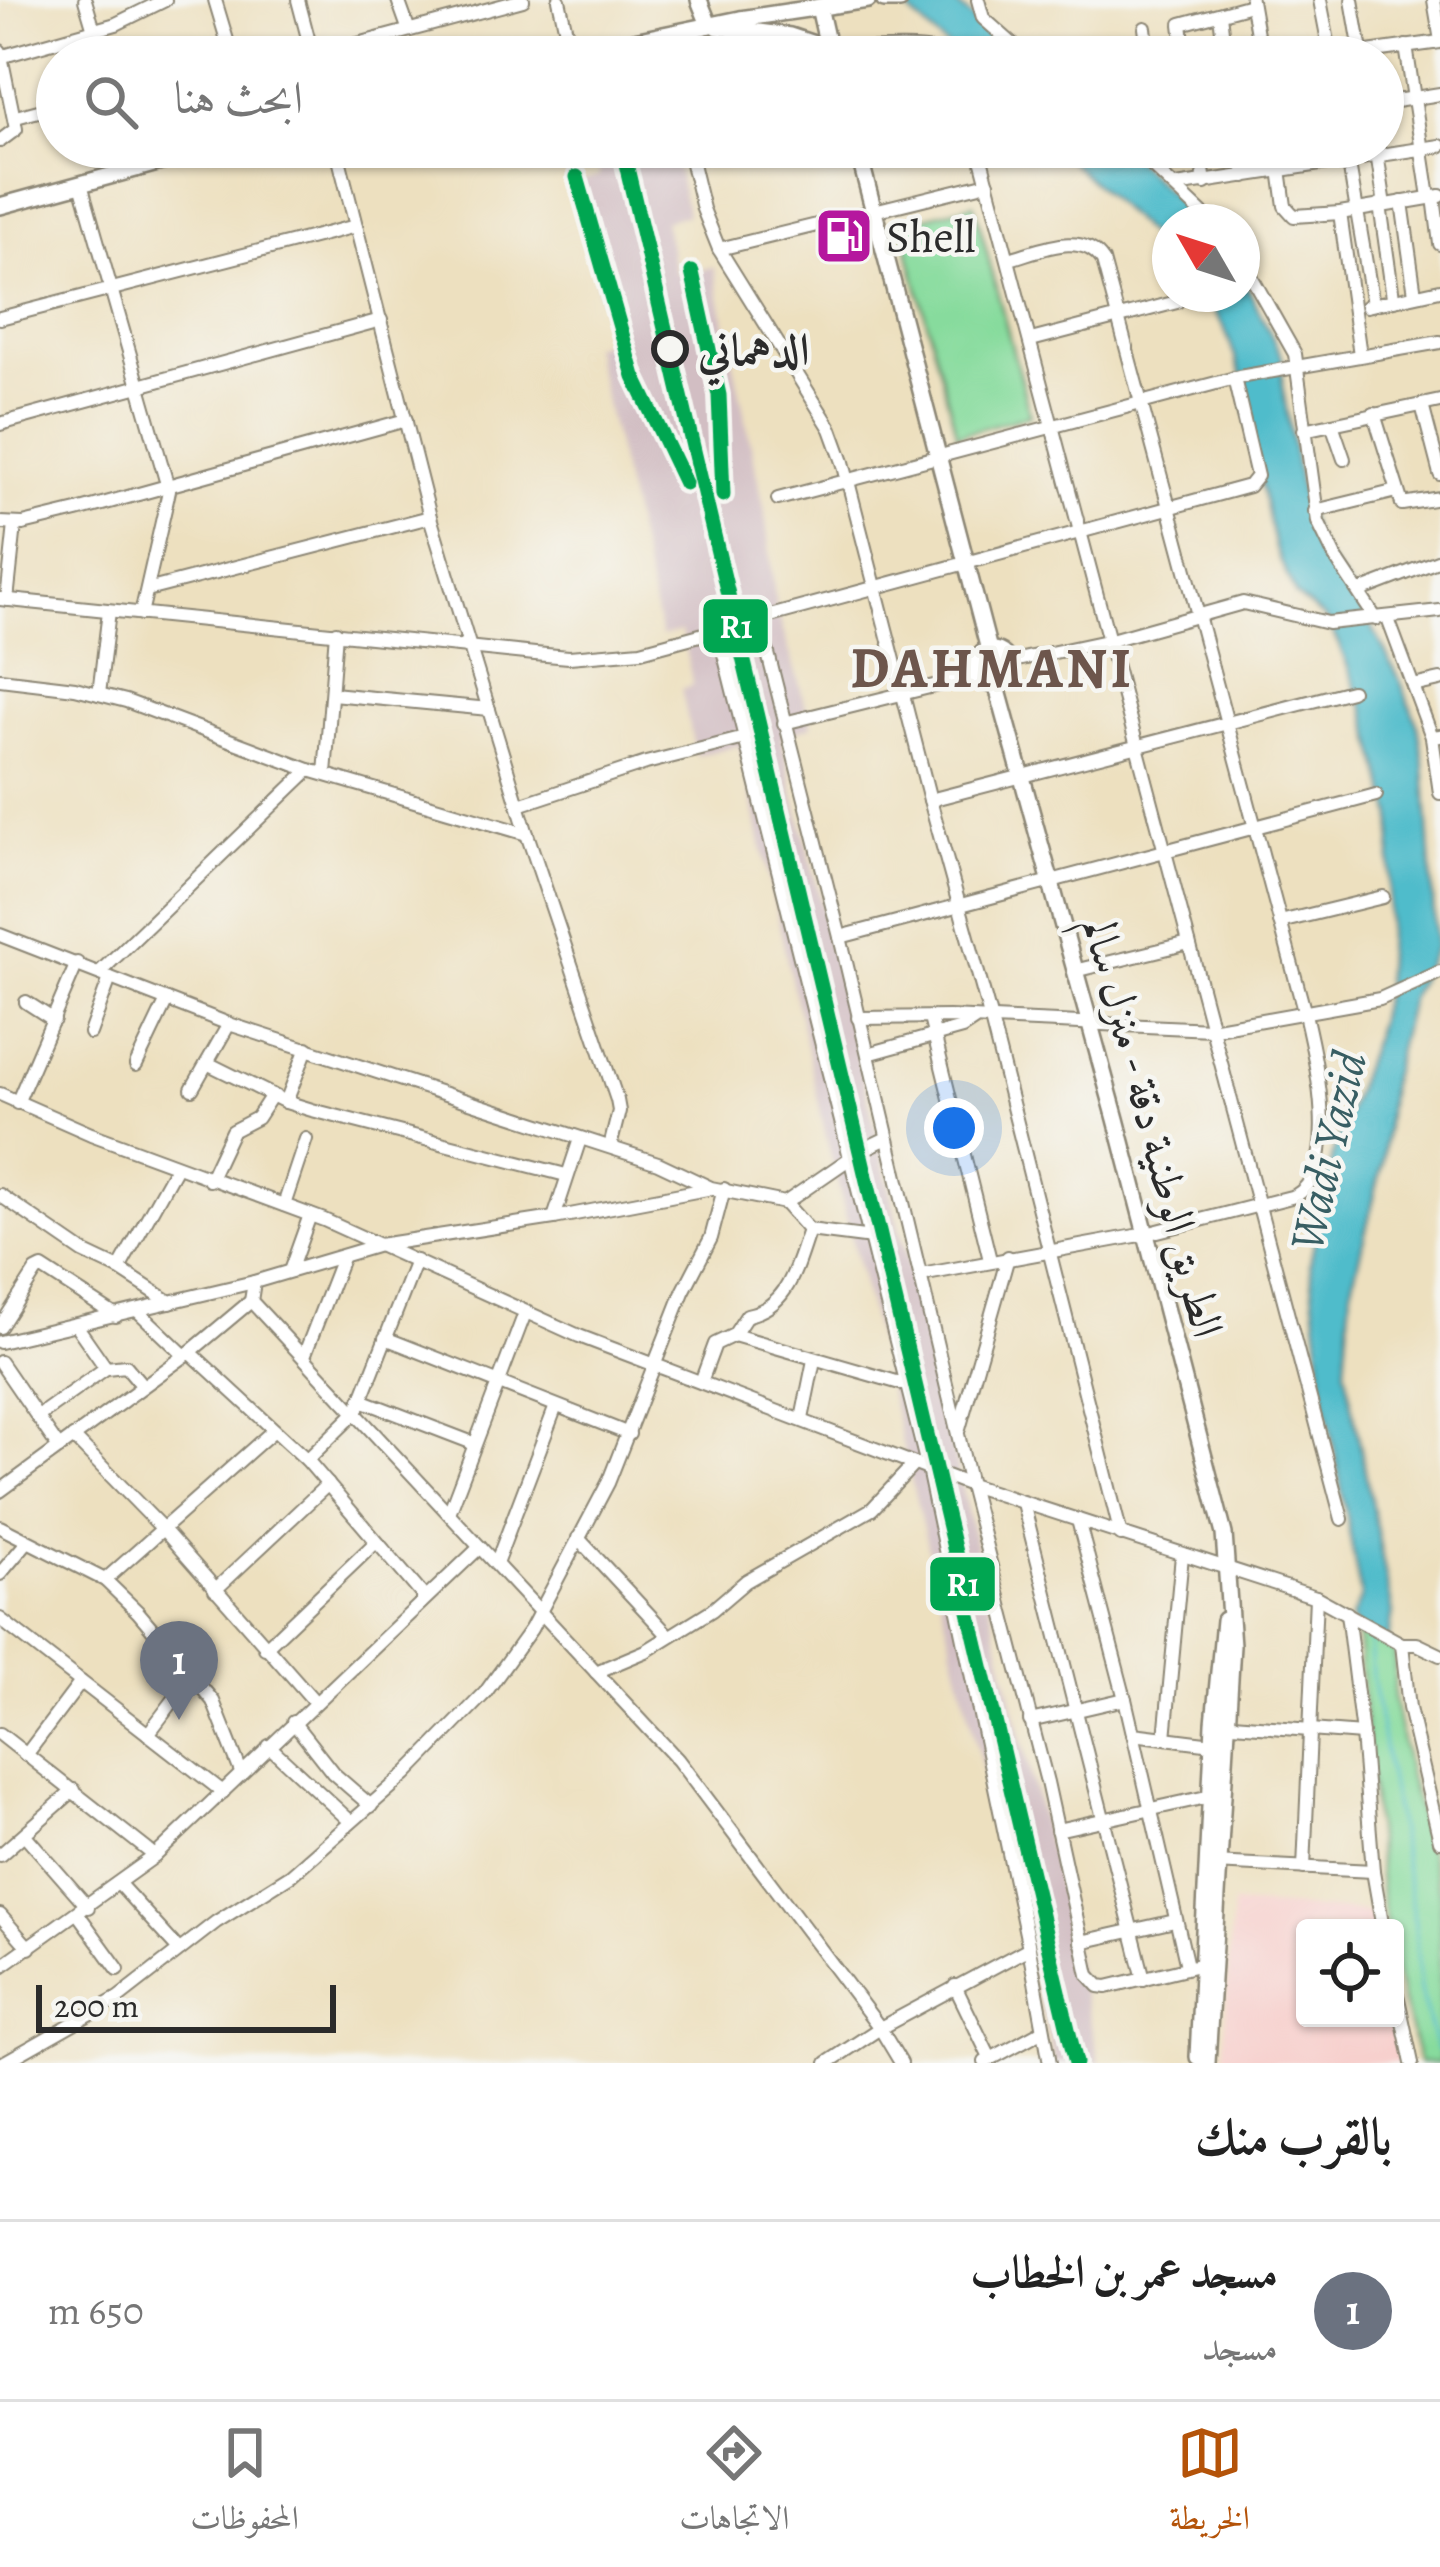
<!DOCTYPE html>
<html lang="ar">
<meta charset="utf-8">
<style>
body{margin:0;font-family:Alegreya,Amiri,serif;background:#f6f6f6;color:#222;direction:rtl}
.controls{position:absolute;right:36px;bottom:36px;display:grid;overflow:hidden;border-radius:12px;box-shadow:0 3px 9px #0004}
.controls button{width:108px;height:108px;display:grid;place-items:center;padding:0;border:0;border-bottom:3px solid #e0e0e0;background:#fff;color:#222;font:60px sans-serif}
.compass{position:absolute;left:1152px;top:204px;width:108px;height:108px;border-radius:50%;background:#fff;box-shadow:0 3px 9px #0004;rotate:309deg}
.scale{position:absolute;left:36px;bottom:30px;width:300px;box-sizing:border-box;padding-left:12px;border:6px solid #2b2b2b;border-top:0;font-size:33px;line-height:42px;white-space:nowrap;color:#2b2b2b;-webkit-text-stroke:9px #f6f6f2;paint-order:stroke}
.you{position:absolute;left:954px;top:1128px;width:42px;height:42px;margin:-30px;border:9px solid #fff;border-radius:50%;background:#1a73e8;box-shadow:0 0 0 18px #1a73e833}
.badge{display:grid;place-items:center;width:78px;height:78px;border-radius:50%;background:#b45309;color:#fff;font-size:39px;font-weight:700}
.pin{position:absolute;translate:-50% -99px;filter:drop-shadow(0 3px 6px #0008)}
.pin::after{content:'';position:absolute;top:63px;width:42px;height:36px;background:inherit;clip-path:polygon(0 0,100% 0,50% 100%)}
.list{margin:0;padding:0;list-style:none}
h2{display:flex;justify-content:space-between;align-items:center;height:156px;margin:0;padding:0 48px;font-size:51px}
h2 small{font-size:39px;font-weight:400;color:#767676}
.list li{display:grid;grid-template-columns:78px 1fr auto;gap:36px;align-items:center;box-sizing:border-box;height:180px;padding:0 48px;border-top:3px solid #e0e0e0}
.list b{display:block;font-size:45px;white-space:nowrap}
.list p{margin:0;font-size:39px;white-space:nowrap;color:#767676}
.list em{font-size:39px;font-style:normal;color:#767676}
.icon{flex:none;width:66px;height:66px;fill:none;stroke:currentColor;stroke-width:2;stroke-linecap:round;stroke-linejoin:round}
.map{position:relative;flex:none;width:1440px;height:2063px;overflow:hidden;direction:ltr}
.search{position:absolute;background:#fff;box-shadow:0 3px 9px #0004;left:36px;right:36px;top:36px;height:132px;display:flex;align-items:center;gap:30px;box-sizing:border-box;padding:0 42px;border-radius:66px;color:#767676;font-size:45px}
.sheet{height:336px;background:#fff}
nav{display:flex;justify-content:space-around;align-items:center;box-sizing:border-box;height:168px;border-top:3px solid #e0e0e0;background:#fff;font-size:33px;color:#767676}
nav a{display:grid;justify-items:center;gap:6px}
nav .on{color:#b45309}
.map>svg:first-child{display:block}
</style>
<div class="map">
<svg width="1440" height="2063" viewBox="0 0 1440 2063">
<rect width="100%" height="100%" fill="#f6f6f2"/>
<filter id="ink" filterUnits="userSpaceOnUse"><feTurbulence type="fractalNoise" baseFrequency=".00833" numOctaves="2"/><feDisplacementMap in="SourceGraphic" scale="24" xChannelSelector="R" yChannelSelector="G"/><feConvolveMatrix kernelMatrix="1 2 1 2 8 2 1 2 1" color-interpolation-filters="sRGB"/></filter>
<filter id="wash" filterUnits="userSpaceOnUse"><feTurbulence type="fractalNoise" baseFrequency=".004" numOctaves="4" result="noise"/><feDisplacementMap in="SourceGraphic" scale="48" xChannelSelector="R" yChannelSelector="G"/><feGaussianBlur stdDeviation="2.7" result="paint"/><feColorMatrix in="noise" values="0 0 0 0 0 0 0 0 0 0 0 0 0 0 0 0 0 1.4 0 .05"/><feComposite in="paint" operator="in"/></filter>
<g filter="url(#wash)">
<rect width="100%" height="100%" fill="#ede0bf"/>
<path fill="#f7d0cd" d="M1232,1904L1376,1912L1379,1928H1305V2018H1395L1403,2063H1223Z"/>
<path fill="#d2bec3" d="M599,147H672L687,214L664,221L676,274L714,267L765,512L776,607L812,726L781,736L1100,2063H1055L826,1136L739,745L696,756L681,689L693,685L681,632L661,636L592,346L610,340L574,183L599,176Z"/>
<g fill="#87db9d" stroke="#598364" stroke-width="3">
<path d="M974,204L1030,415L957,435L901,224Z"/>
<path d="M1357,1628L1395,1653L1394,1700L1409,1777L1440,1893V2063H1419L1395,1972V1928H1387L1381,1897Z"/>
</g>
<g fill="#50bccb" stroke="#3e747b" stroke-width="3">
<path d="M897,0H952L1014,57H958Z"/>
<path d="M1055,147H1122L1198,222H1170V255Z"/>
<path d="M1242,277L1282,357V385L1301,493L1316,543L1357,598L1400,680L1418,726L1424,764L1436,946L1411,996L1390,1083L1382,1165L1351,1290L1345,1368L1393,1613L1387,1646L1357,1628L1351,1619L1361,1597L1324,1394L1310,1263L1333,1153L1374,1037L1384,991L1393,817L1366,712L1339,645L1327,620L1296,596L1275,548L1254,456L1241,373L1224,327L1204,294H1242Z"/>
</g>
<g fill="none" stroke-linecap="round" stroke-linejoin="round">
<path stroke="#50bccb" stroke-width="3" d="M1370,1635L1372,1677L1415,1924L1420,1990L1436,2048L1440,2051"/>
</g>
</g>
<g filter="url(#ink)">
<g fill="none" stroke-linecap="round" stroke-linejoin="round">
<g stroke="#8c8675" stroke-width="16">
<g id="minor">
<path d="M85,0L102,57"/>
<path d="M215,0L232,57"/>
<path d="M298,0L313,57"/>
<path d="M398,0L408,28"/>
<path d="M559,0L571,54"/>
<path d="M978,0L983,18L1027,57"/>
<path d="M1251,0L1261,57"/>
<path d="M1320,0L1331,57L1440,42"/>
<path d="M1352,0L1362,57"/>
<path d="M1434,0L1440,35"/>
<path d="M1220,14L1225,57"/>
<path d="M1145,28L1149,57"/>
<path d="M670,33L674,57"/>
<path d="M650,37L658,57"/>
<path d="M1406,46L1429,197"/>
<path d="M829,49C858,53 931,42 948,57"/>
<path d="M313,56L523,0"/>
<path d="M0,57L116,24L165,0"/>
<path d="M1185,57L1181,24L1251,5"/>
<path d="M1383,103L1440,94"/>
<path d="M16,117L57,106"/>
<path d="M0,141L16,129L0,51"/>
<path d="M131,147L138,170"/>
<path d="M336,147L430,517L527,834L617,1100L619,1111L610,1147"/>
<path d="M688,147L703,209L719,249L831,429L843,462L930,800L991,1020L1121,1535"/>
<path d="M978,147L1342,1519"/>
<path d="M1132,147L1211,222"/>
<path d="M1200,147L1205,183"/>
<path d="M1241,147L1245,176"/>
<path d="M1277,147L1285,206L1294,216L1340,213L1440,196"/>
<path d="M1346,147L1373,304"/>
<path d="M1376,147L1385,205"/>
<path d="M81,184L169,491L141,614"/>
<path d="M1176,186L1440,146"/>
<path d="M1434,197L1440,244"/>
<path d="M1402,202L1415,294"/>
<path d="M1380,205L1393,297"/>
<path d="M1340,213L1360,355"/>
<path d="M719,249L988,183"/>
<path d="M1242,260L1295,354L1318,522L1335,557L1376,619"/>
<path d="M1367,306L1440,290"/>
<path d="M0,318L356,226"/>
<path d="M1031,340L1177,302"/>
<path d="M1422,405L1440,474"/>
<path d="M1374,414L1402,504L1440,498"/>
<path d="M0,424L381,320"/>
<path d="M1332,424L1344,459"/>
<path d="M1304,430L1440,401"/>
<path d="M778,499L1239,377L1440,342"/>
<path d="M1315,511L1397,491"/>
<path d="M0,523L23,524L77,511L406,420"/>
<path d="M147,590L430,517"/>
<path d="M1360,591L1440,560"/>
<path d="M0,599L535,654L569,657L641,651L1249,486L1257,476L1234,378"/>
<path d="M7,600L15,525"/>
<path d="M759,618L840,937L970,1485L1047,1782L1089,1975L1099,1986L1107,1987L1207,1963"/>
<path d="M1388,619L1432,737L1440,736"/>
<path d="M718,630L928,1469L1029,1948L1050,2063"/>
<path d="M1008,662L1111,640L1243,603L1328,623L1440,611"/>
<path d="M0,679L75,688L126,701L309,770L527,834"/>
<path d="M1413,686L1440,680"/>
<path d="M99,694L109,611"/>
<path d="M332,694L489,709"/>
<path d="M784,723L978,675"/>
<path d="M1432,737L1440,793"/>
<path d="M325,774L336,632"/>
<path d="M930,800L1351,691"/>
<path d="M519,805L646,763L745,738"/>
<path d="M1280,922L1383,897"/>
<path d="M0,935L229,1024L658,1163L711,1188L785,1203L862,1150L887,1138"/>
<path d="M840,937L1376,795"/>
<path d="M1074,971L1189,943"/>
<path d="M100,972L309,770"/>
<path d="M26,1002L54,1020"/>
<path d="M858,1018L949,1017L1211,1029L1380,999L1440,972"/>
<path d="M930,1018L990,1260"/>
<path d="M90,1033L110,978"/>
<path d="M868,1054L962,1028L974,1020"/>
<path d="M207,1063L286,1102L312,1110L566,1175"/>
<path d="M136,1065L167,1000"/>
<path d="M192,1089L229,1024"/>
<path d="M0,1094L91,1134L324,1220L579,1336L970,1485L1316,1597L1402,1644L1409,1708L1440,1841"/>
<path d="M286,1102L307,1048"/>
<path d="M17,1103L77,963"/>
<path d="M209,1180L232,1131L257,1118L272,1095"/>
<path d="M0,1195L83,1252L119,1269L170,1302"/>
<path d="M785,1203L809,1230L872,1238"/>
<path d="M284,1205L306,1139"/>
<path d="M554,1218L580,1139"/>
<path d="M119,1269L176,1167"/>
<path d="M290,1271L310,1215"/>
<path d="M921,1275L1146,1234L1295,1196C1342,1169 1315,1056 1305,1014L1103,261C1082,229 1039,251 1009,259"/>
<path d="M254,1282L251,1301L678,1760L880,2028L827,2063"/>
<path d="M138,1311L184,1355"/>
<path d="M76,1325L106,1368L126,1366L142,1385"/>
<path d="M0,1327L36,1271L42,1268L116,1316"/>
<path d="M734,1335L907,1385"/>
<path d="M385,1338L629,1434"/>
<path d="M0,1342L254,1282L379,1245L554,1218L707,1189"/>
<path d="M190,1352L307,1460L425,1598"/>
<path d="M304,1356L342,1258"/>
<path d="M0,1362L59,1448"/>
<path d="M701,1382L715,1344L734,1335L747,1315C789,1307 796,1266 809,1230"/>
<path d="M361,1400L473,1443"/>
<path d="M37,1417L106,1368"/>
<path d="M802,1419L814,1360"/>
<path d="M959,1429L1008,1257"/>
<path d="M73,1437L162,1528L315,1702"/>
<path d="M307,1460L357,1411L416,1261"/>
<path d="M0,1491L190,1352L251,1301"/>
<path d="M1023,1503L1144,1979"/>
<path d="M449,1513L525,1313"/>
<path d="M1078,1520L1125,1699L1187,1966"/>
<path d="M0,1527L105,1580L138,1612L213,1701L241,1772"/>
<path d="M578,1538L669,1636"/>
<path d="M496,1564L556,1406"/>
<path d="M0,1574L27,1542"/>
<path d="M105,1580L274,1430"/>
<path d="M215,1590L328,1484"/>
<path d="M1347,1613L1362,1734L1373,1871L1383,1928"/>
<path d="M0,1619L223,1792"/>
<path d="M1402,1644H1417L1440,1655"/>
<path d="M265,1648L375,1543"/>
<path d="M596,1672L646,1651L712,1610L746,1581L872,1509L914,1464"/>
<path d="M1030,1721L1125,1699"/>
<path d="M293,1722L333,1773L371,1806"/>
<path d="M1220,1723L1362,1734"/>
<path d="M0,1734L155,1856"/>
<path d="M148,1734L192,1676"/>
<path d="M1133,1734L1213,1744"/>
<path d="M1165,1738L1182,1555"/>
<path d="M269,1746L351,1822"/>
<path d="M26,1755L81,1682"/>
<path d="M1057,1830L1211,1796"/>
<path d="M25,1835L88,1907"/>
<path d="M0,1855L74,1790"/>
<path d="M1213,1863L1373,1871"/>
<path d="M1304,1868L1316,1597"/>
<path d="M119,1884L179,1950"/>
<path d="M78,1914L118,1969"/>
<path d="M0,1915L29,1948"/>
<path d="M1081,1942L1175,1921"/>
<path d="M0,1967L155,1856L480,1547"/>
<path d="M1395,1985L1412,2063"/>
<path d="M955,1986L990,2058"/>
<path d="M985,2062L1042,2031"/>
<path d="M3,2063L118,1998L216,1922L291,1875L406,1774L485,1693L531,1629L608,1483L683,1292L711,1238L724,1189"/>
<path d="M901,2063L880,2028L1029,1948"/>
</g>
</g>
<g stroke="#8c8675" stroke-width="20">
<g id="major">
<path d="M699,0L709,25"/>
<path d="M884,0H900"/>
<path d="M819,7L829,51"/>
<path d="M718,27L790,36L829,49"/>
<path d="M557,57L740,19L868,0"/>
<path d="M857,147L989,650"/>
<path d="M0,206L216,147"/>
<circle cx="992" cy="667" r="17"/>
<path d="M996,683L1116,1119L1224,1534L1232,1645L1207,2063"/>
<path d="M1198,2057L1214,1723L1224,1620"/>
</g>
</g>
<use href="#minor" stroke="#fff" stroke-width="12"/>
<use href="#major" stroke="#fff" stroke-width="15"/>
<g stroke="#f6f6f2" stroke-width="24">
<g id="rail-1">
<path d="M622,147L1076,2063"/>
<path d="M577,177L634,376L685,483"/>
<path d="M692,272L719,395L723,495"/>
</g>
</g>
<use href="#rail-1" stroke="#00a651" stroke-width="15"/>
</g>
</g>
<defs>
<g id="fuel-square" transform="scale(3)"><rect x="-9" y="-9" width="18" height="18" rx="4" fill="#b5179e" stroke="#f6f6f2"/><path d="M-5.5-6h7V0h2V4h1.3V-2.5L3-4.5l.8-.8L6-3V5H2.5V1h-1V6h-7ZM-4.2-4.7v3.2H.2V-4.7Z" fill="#fff"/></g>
</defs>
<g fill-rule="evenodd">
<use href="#fuel-square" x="844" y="236"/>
</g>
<circle fill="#f6f6f2" stroke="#2b2b2b" stroke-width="6" cx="670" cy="349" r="16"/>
<g text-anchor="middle" stroke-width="9" stroke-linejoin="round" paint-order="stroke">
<g font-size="45" fill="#2b2b2b" stroke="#f6f6f2" text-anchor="start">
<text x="886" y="252">Shell</text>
</g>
<g font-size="45" font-weight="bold" fill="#2b2b2b" stroke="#f6f6f2" text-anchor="start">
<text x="698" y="365">الدهماني</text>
</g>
<g font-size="45" fill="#2b2b2b" stroke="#f6f6f2">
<text transform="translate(1154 1127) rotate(75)" y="16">الطريق الوطنية دقة - منزل سالم</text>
</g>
<g font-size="48" font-style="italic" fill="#385e63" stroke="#f6f6f2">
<text transform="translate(1327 1151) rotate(-77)" y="17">Wadi Yazid</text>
</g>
<g font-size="57" font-weight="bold" letter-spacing="3" fill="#6d564c" stroke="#f6f6f2">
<text x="992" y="687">DAHMANI</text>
</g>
</g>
<g stroke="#f6f6f2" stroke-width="4.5">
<rect x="701" y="597" width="69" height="58" rx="12" fill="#00a651"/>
<rect x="928" y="1555" width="69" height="58" rx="12" fill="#00a651"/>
</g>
<g font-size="33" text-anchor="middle" font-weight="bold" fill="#fff">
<text x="736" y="638">R1</text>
<text x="963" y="1596">R1</text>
</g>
</svg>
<div class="controls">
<button><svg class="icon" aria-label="locate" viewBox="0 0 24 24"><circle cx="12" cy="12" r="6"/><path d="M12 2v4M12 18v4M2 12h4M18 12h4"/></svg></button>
</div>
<svg class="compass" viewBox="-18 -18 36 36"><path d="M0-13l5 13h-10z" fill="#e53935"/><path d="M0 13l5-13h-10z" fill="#767676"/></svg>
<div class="scale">200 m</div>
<div class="you"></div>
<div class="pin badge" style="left:179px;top:1720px;background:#6b7280">1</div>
<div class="search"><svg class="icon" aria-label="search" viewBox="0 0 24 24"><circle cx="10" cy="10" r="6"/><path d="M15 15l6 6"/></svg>ابحث هنا</div>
</div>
<section class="sheet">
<h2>بالقرب منك<small></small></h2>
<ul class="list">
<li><span class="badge" style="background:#6b7280">1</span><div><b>مسجد عمر بن الخطاب</b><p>مسجد</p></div><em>650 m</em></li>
</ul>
</section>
<nav>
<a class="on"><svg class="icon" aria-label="map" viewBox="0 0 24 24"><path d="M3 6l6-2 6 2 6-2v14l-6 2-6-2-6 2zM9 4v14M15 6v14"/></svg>الخريطة</a>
<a><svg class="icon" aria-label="directions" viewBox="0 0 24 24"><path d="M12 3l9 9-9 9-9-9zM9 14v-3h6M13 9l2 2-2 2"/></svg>الاتجاهات</a>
<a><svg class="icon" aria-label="saved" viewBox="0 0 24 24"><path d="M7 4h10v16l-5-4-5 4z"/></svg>المحفوظات</a>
</nav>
